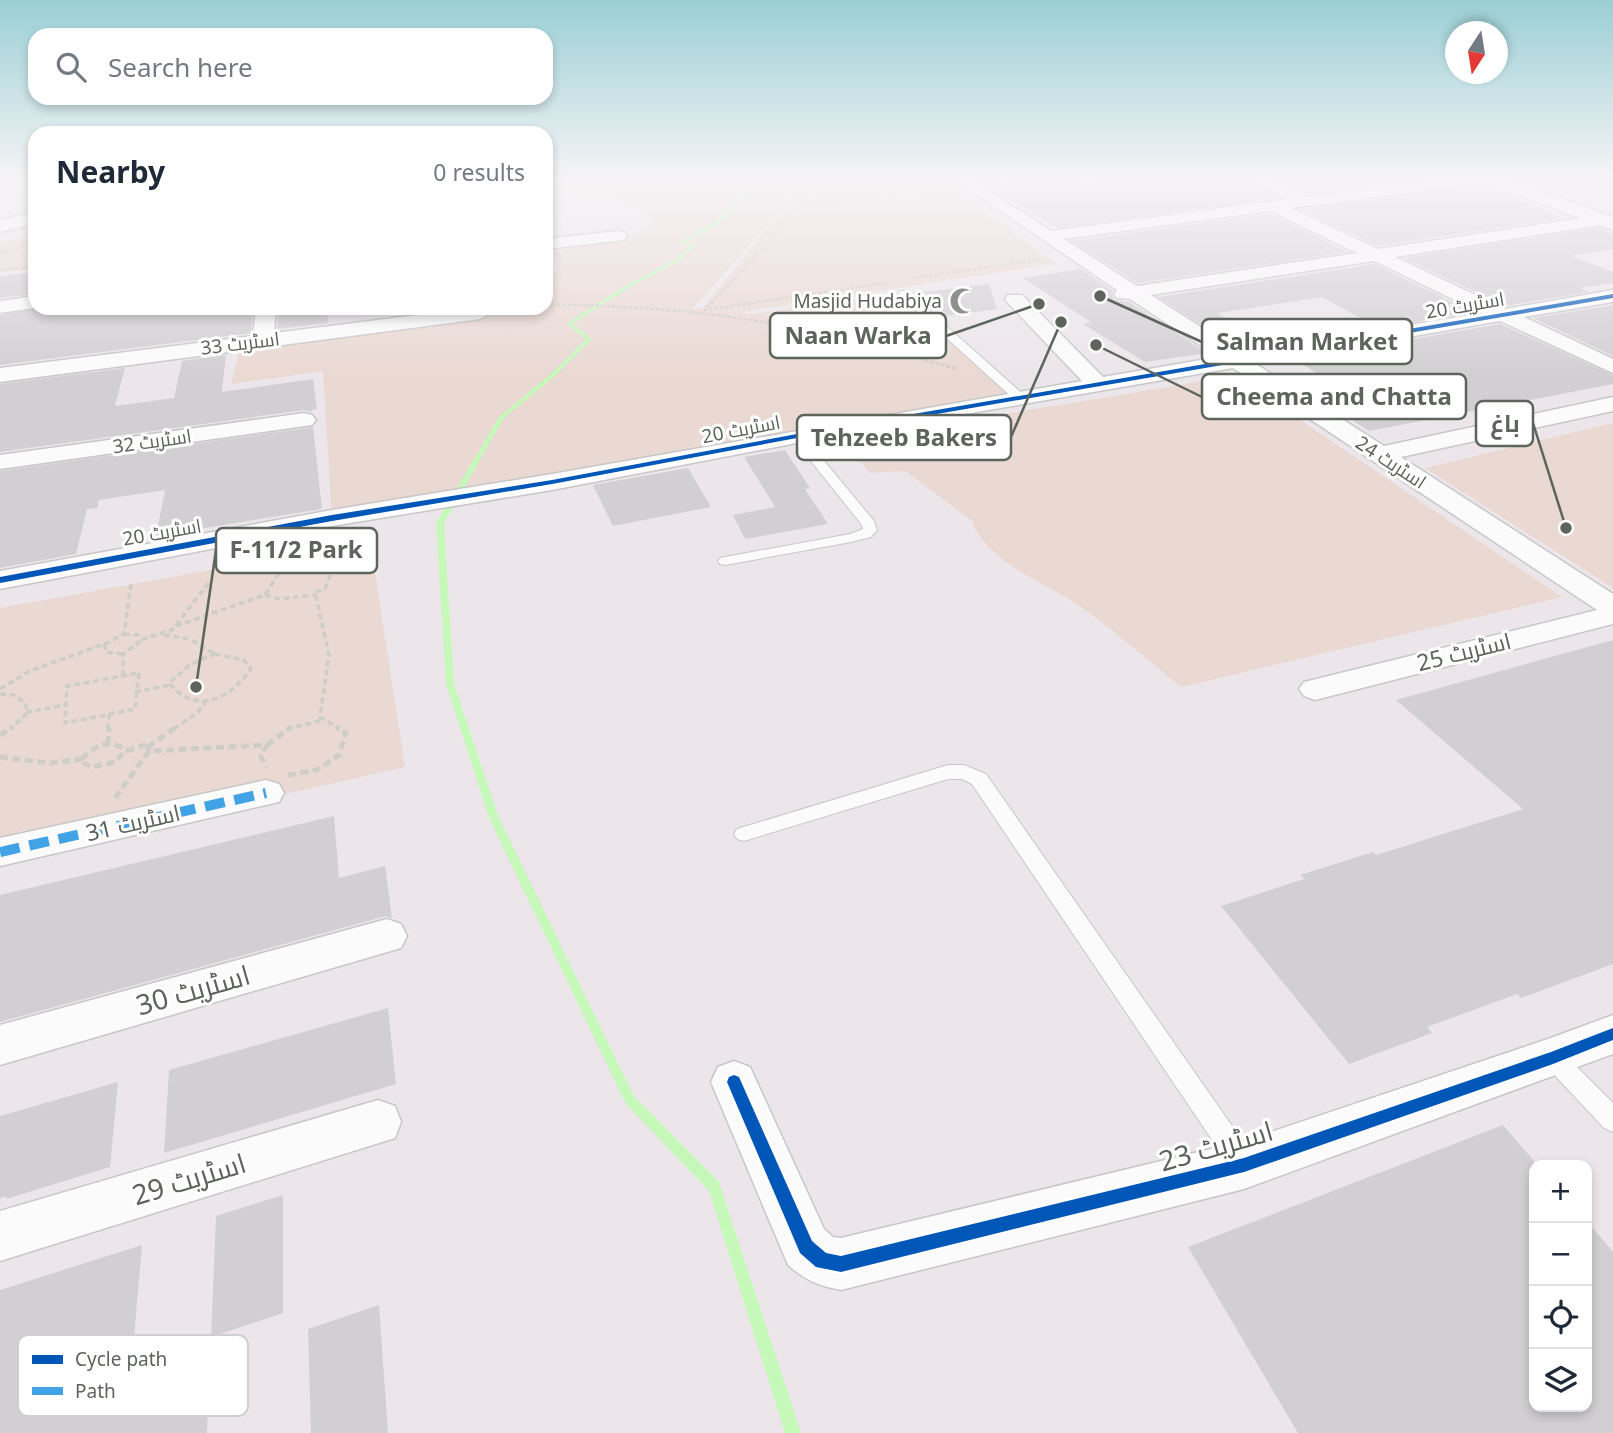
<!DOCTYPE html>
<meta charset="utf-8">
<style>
body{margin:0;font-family:"Noto Sans",Cairo,sans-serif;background:#f2f2f3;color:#1f2937}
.controls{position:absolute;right:21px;bottom:21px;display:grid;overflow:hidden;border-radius:14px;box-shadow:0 4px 10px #0003}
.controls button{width:63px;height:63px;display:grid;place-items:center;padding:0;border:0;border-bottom:2px solid #e0e1e3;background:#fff;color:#1f2937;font:35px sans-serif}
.compass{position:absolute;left:1445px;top:21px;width:63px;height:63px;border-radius:50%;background:#fff;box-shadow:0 4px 10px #0003;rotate:192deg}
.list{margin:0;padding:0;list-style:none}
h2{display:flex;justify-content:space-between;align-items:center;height:91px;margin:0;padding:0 28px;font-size:30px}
h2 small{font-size:23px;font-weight:400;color:#747a83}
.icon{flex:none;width:38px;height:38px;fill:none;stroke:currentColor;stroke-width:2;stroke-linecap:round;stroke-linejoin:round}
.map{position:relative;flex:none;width:1613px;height:1433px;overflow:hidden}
.search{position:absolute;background:#fff;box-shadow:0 4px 10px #0003;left:28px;top:28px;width:525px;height:77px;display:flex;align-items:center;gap:18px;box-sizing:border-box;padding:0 24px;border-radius:21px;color:#747a83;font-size:26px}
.panel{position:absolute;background:#fff;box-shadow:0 4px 10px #0003;left:28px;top:126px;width:525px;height:189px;border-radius:21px}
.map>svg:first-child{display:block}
</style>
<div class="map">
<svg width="1613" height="1433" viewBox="0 0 1613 1433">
<rect width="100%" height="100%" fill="#ece6eb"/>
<g fill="#ead8d2" fill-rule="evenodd">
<path d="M546,178H938L1056,264L740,312L754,314L903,293L1020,398L332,518L323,371L231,384L240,348L546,308V274L557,272L554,251L628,239L654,223L639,205L571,193L546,196ZM792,198L702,309H693V308Z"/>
<path d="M1174,178H1244L1284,197L1224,204Z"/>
<path d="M35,234V269L0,272V242Z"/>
<path d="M1235,376L1562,597L1181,687C1146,659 1112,628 1075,603C1043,582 986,561 972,521L905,471L870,473L848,446L834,442Z"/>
<path d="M1613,423V588L1425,468Z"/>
<path d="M370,541L405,767L0,858V608Z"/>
</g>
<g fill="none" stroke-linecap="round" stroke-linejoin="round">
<path fill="#c5f8b9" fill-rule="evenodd" d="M763,178H767L752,188L719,224L687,241L696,244L678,262L625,290L573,324L592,339L555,376L503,419L444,523L454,684L499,818L634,1096L719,1182L801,1433H785L709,1191L626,1104L489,818L446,684L436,523L499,417L551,374L586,339L568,325V323L621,288L674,260L691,245L681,243V241L715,222L750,186Z"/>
</g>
<g fill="#d2cfd2">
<path d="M1104,178H1167L1187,188L1248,181L1279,198L1056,228L997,190Z"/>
<path d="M1273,178H1433L1308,194Z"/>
<path d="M1483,185L1563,218L1378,246L1299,209Z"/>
<path d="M1270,214L1348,252L1138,283L1071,241Z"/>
<path d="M1598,228L1613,234V249L1571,256L1613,272V283L1580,288L1589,292L1505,306L1404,258Z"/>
<path d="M1374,264L1473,312L1378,328L1322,297L1218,313L1266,344L1238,348L1158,297Z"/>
<path d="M1081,269L1113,291L1111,294L1115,300L1129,302L1207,353L1145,362L1083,324L1091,322L1023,278Z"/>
<path d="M35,272V294L0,298V276Z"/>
<path d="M989,284L997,309L947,316L923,292Z"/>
<path d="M1613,305V356L1533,318Z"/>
<path d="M38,308H253L251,333L0,365V315Z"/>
<path d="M279,308H327L328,323L277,329Z"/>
<path d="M1500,324L1613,375V384L1369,431L1321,400L1350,395L1296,360L1405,343L1402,341Z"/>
<path d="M226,355L222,392L313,379L317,409L311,410L312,412L304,410L0,452V384L125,368L115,406L174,398L182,361Z"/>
<path d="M313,427L322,509L156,536L165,490L99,500L97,508L87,509L76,554L0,568V471Z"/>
<path d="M785,450L810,488L805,489L828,524L745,539L733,515L775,507L744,457Z"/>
<path d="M688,468L711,507L613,526L593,485Z"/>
<path d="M1613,640V964L1521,998L1517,994L1427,1027L1432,1033L1349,1064L1221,906L1304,879L1300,875L1373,852L1376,855L1523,809L1396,700Z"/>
<path d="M334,816L339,878L385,866L392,918L386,916L0,1022V895Z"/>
<path d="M388,1008L396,1084L164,1153L169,1070Z"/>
<path d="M118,1082L110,1167L6,1199L7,1196L0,1198V1116Z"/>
<path d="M1503,1125L1534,1161V1407H1587V1221L1613,1252V1433H1298L1188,1247Z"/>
<path d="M283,1195V1313L211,1337L216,1216Z"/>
<path d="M142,1245L129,1396L210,1368L207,1433H0V1290Z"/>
<path d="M379,1305L388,1433H311L308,1329Z"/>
</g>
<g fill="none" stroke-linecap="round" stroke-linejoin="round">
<g stroke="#c6c7c6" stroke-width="2">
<g id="lane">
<path d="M1026,178H1049L972,188L968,186Z"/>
<path d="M899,291H907L1024,395V401H1016L899,295Z"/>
<path d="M797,432L801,433L874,521L877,530L871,537L851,542L725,565L720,564L718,561L720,558L725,557L850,534L863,529L862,525L791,436Z"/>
<path d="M948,765H964L986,774L1251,1153L1255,1162L1251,1171L1242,1174L1233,1171L972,784L962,779H948L744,841L737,839L734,834L737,829Z"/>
<path d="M1553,1047L1561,1051L1613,1103V1132L1604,1128L1545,1065L1541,1058L1545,1051Z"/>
</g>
</g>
<g stroke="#c6c7c6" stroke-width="3">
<g id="street">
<path d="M952,178H969L1051,231L1288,199L1251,181L1249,178H1268L1308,197L1450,178H1490L1482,183L1290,208L1378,249L1602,215L1608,216L1610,220L1608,224L1602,225L1395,257L1505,309L1613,290V302L1524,317L1613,359V373L1500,321L1256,364L1384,446L1613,397V411L1401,457L1613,594V624L1315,700L1304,696L1299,689L1304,682L1597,610L1233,368L797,443L552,490L332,526L0,589V571L332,510L552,474L1082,381L1008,303L1005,299L1008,295H1022L1103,377L1218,357L1130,299L1117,298L1114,294L1117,290ZM1270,211L1357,253L1137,286L1064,239ZM1374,261L1482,313L1241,353L1151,295Z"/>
<path d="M618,231L624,232L627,236L624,240L546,249V239Z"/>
<path d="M35,296V308L0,313V301Z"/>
<path d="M256,308H276L274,333L473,308L487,309L490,313L480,319L0,382V368L253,336Z"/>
<path d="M304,413L312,415L316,420L312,425L0,469V455Z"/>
<path d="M266,780L279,784L284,793L279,802L0,866V838Z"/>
<path d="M387,919L401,924L407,936L401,948L0,1065V1025Z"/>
<path d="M1613,1015V1054L1244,1189L841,1290C819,1286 805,1280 788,1265L711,1082L718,1067L734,1061L750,1067L824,1229L833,1237L841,1238L1244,1141L1548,1039Z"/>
<path d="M378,1100L395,1106L401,1122L395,1138L0,1261V1211Z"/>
</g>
</g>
<g stroke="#c6c6c5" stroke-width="3">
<g id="secondary">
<path d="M1479,178H1504L1613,217V230L1482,182Z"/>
<path d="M35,212V224L0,232V220Z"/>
</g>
</g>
<g stroke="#cecdc8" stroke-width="2.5" stroke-dasharray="3.5 2" stroke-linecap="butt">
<path d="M863,178L819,182L804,204L705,310L891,282"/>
<path d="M805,204L946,188"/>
<path d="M0,253L35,243"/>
<path d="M0,270L35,267"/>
<path d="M913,278L1044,259"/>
<path d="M546,304C621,306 696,310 770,323C833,334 895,352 957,369"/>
<path d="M502,310L516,308"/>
</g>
<g stroke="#cecdc8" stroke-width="3.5" stroke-dasharray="6 3.5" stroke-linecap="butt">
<path d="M265,595L279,599L316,595"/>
<path d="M176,626L265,595L279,573L297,566L321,565L332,571L325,589L315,592L329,655L320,717L340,729"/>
<path d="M124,634L138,635L143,639L172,630L211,580"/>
<path d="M164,635L190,639L215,654"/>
<path d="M104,644L106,652L123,654"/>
<path d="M215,654L244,660L251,669C229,699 197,716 169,683L191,664Z"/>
<path d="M139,673L135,709L65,723L67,686Z"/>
<path d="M123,676V654L143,639"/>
<path d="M0,689L30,671L107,643L124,634L131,584"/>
<path d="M135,692L170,685"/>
<path d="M0,694L15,695L26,704V714L10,729"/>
<path d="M26,712L66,705"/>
<path d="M108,729L109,714"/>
<path d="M174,729L197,713L205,703"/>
<path d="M287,729L323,720"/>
</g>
<g stroke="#cecdc8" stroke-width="5" stroke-dasharray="8 4.5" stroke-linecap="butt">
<path d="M0,735L13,727"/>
<path d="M108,744L109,727"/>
<path d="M267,745L291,727"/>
<path d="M148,747L176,727"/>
<path d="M0,757L50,763L82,759L81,762L92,767L115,762L124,752L148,744L149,751"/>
<path d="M82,759C98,744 106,739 127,750"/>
<path d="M288,775L317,770L339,755L346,733L337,727"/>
<path d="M115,798L149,751L267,745L261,757L267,767"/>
</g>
<use href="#lane" fill="#fcfbfc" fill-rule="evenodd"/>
<use href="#street" fill="#fcfbfc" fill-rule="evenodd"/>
<use href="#secondary" fill="#fcfbfc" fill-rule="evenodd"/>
<path stroke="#42a2e6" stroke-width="10" stroke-dasharray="20 10" stroke-linecap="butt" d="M0,852L266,793"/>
<g stroke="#fff" stroke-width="5">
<g id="cycleway">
<path d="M1613,294V298L797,438L552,484L332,521L0,583V577L332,515L552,480L797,434Z"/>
<path d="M1613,1028V1040L1553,1064L1244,1172L841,1272L816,1267L800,1253L727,1082L729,1077L734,1075L739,1077L812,1241L826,1253L841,1256L1244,1158L1551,1052Z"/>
</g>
</g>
<use href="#cycleway" fill="#0057b8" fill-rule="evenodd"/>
</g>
<linearGradient id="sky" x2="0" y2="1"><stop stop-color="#9acfd5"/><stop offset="0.47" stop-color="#f6f4f6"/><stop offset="1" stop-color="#f6f4f6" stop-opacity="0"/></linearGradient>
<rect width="1613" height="378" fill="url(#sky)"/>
<defs>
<g id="mosque-bare" transform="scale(2.1)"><path d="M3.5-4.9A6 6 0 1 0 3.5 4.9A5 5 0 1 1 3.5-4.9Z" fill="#8e928d" stroke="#fff" stroke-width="2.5" paint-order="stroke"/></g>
</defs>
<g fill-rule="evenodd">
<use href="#mosque-bare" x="963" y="301"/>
</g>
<g text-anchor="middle" stroke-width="6" stroke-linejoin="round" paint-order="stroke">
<g font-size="19" fill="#5c645b" stroke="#fff" text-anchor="end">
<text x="942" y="308">Masjid Hudabiya</text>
</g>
<g font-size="19" fill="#5c645b" stroke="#fff">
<text transform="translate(1465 305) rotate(-10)" y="7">اسٹریٹ 20</text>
<text transform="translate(240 343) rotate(-7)" y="7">اسٹریٹ 33</text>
<text transform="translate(741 429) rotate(-11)" y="7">اسٹریٹ 20</text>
<text transform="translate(152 441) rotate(-8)" y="7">اسٹریٹ 32</text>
<text transform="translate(1391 462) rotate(33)" y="7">اسٹریٹ 24</text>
<text transform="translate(162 532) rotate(-10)" y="7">اسٹریٹ 20</text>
</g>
<g font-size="23" fill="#5c645b" stroke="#fff">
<text transform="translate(1464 652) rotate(-14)" y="8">اسٹریٹ 25</text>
<text transform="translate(133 823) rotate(-13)" y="8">اسٹریٹ 31</text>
</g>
<g font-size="28" fill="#5c645b" stroke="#fff">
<text transform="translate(193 990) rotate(-16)" y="10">اسٹریٹ 30</text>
<text transform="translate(1216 1146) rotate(-16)" y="10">اسٹریٹ 23</text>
<text transform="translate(189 1179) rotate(-17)" y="10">اسٹریٹ 29</text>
</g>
</g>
<rect x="18" y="1335" width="230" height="81" rx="10" fill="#fff" stroke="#ced0ce" stroke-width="2"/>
<rect x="32" y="1355" width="31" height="9" fill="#0057b8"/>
<rect x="32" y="1387" width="31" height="8" fill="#42a2e6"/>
<g font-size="19" fill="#5c645b">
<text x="75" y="1366">Cycle path</text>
<text x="75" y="1398">Path</text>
</g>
<path fill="none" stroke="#5c645b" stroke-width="2.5" d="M1039 304L946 336M1100 296L1202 342M1096 345L1202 397M1566 528L1533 423M1061 322L1011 437M196 687L216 550"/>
<g fill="#5c645b" stroke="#fff" stroke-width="2.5">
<circle cx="1039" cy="304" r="7"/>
<circle cx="1100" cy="296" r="7"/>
<circle cx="1096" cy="345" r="7"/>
<circle cx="1566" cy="528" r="7"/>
<circle cx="1061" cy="322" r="7"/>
<circle cx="196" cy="687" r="7"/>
</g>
<g fill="#fff" stroke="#5c645b" stroke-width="2.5">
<rect x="770" y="313" width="176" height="45" rx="7"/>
<rect x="1202" y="319" width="210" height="45" rx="7"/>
<rect x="1202" y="374" width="264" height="45" rx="7"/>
<rect x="1476" y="401" width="57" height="45" rx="7"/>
<rect x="797" y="415" width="214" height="45" rx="7"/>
<rect x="216" y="528" width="161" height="45" rx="7"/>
</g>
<g font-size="24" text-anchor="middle" font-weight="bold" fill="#5c645b">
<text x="858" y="344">Naan Warka</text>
<text x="1307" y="350">Salman Market</text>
<text x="1334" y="405">Cheema and Chatta</text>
<text x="1505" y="432">باغ</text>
<text x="904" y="446">Tehzeeb Bakers</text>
<text x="296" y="558">F-11/2 Park</text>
</g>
</svg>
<div class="controls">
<button>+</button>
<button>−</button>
<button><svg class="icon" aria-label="locate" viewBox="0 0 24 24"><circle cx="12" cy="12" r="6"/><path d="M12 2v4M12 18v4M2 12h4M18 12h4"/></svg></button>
<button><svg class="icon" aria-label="layers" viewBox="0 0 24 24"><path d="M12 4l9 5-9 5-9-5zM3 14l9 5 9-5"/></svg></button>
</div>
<svg class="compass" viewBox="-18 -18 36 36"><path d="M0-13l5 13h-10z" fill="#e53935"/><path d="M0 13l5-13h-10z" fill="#747a83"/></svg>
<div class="search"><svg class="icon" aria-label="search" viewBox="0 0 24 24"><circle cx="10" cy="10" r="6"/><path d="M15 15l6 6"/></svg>Search here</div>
<section class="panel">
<h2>Nearby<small>0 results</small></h2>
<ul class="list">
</ul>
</section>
</div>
